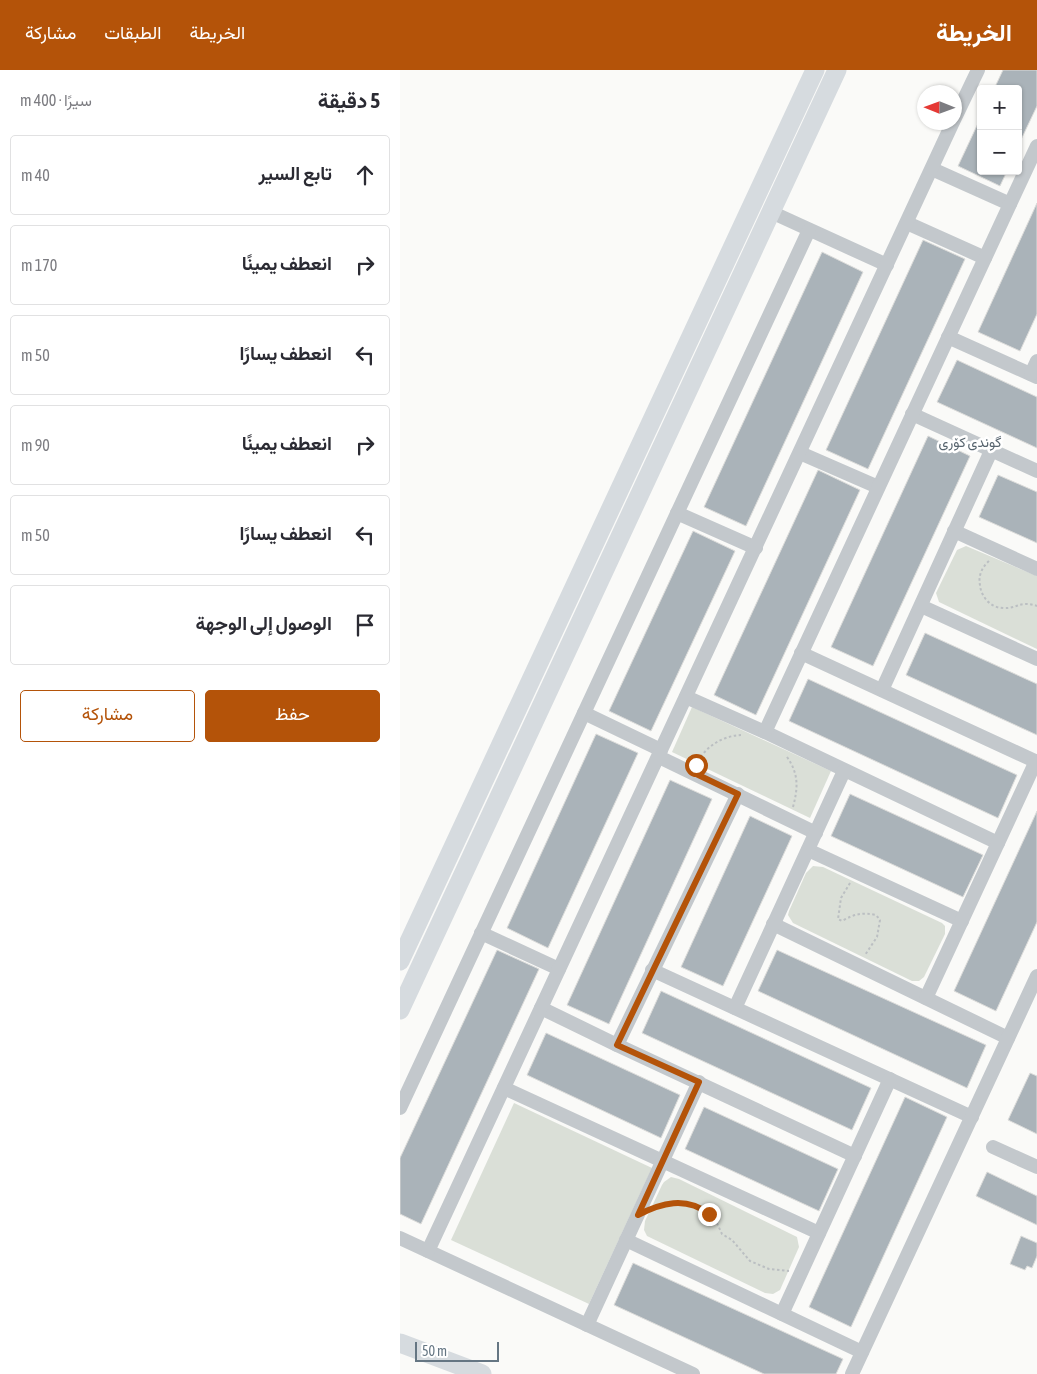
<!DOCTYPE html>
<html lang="ar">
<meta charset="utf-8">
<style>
body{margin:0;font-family:"Asap Condensed",Vazirmatn,sans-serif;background:#f7f7f7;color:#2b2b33;direction:rtl}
.controls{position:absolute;right:15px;top:15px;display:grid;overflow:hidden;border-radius:5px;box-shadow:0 1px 4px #0004}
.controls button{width:45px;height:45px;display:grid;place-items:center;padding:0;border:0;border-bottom:1px solid #e1e1e2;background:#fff;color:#2b2b33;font:25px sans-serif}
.compass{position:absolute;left:517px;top:15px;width:45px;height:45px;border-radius:50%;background:#fff;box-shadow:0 1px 4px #0004;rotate:271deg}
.scale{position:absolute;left:15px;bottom:12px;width:84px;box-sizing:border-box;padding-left:5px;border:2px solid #657683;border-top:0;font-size:14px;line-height:18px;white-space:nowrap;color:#657683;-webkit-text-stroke:4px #fff;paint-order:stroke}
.stop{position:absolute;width:15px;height:15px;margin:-11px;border:4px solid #b45309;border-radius:50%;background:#fff}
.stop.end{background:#b45309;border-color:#fff;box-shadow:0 1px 5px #0008}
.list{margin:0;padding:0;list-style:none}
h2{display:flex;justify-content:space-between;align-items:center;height:65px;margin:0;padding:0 20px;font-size:21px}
h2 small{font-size:16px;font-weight:400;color:#7c7c81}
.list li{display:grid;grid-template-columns:32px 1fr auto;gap:15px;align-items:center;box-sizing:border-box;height:80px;margin:0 10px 10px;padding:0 10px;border:1px solid #e1e1e2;border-radius:5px}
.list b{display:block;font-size:19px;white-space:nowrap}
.list em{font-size:16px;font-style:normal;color:#7c7c81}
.actions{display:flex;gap:10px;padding:15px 20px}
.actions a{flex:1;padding:11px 0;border:1px solid #b45309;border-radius:5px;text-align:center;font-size:18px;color:#b45309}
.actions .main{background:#b45309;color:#fff}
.icon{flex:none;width:28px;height:28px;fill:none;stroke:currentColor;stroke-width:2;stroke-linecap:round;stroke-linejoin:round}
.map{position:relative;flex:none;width:637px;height:1304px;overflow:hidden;direction:ltr}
header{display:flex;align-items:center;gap:30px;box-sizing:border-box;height:70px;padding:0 25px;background:#b45309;color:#fff}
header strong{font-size:24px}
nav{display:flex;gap:28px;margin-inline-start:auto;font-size:18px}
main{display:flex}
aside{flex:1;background:#fff}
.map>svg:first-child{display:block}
</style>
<header>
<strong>الخريطة</strong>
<nav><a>الخريطة</a><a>الطبقات</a><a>مشاركة</a></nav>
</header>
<main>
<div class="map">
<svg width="637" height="1304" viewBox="0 0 637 1304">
<rect width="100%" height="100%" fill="#fafaf8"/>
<g fill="#dadfd7">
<path d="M566,476L637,506V579L539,532L536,523L557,480Z"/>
<path d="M292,637L431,701L410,748L272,682Z"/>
<path d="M413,796L423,797L542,853L545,856V864L524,907L519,911H512L393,853L388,845L389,841L406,803Z"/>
<path d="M114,1033L252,1098L189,1234L51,1170Z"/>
<path d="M271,1107L279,1109L397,1167L399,1177L380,1220L373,1224L365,1223L247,1166L244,1160L245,1151L262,1115L264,1112Z"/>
</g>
<g fill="#aab3b9" stroke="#dcdcda">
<path d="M603,0H637V36L618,76V19H594Z"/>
<path d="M581,47V101H607L600,116L558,96Z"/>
<path d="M637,133V244L620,281L578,262Z"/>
<path d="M523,170L565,189L468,399L426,380Z"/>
<path d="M422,182L463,202L346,456L304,437Z"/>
<path d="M557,290L637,327V378L537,332Z"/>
<path d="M528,366L570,386L473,596L431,577Z"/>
<path d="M418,400L460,420L356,645L314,625Z"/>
<path d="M598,405L637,422V473L579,447Z"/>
<path d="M293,461L335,481L251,661L209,641Z"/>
<path d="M525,563L637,614V665L506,605Z"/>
<path d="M408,609L617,705L598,748L389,651Z"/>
<path d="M196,664L238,683L148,878L107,858Z"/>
<path d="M270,710L312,729L209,954L167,935Z"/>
<path d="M450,724L583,785L563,827L431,766Z"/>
<path d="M637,741V852L596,941L554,921Z"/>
<path d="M350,746L392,766L323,916L281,897Z"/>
<path d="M97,880L139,899L21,1154L0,1144V1088Z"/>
<path d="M377,880L586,975L567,1018L358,921Z"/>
<path d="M261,921L471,1018L452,1060L242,963Z"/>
<path d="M146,963L280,1025L261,1068L127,1005Z"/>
<path d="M630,1003L637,1006V1064L608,1050Z"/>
<path d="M505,1027L547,1047L451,1257L409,1237Z"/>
<path d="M304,1037L438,1099L419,1141L285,1079Z"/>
<path d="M587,1102L637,1126V1155L576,1126Z"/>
<path d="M621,1166L637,1173V1186L632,1198L627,1196L625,1200L610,1194Z"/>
<path d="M233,1193L443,1289L436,1304H364L214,1235Z"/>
</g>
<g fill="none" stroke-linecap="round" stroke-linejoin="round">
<g stroke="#bbbfc2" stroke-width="2" stroke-dasharray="2.5 2.5" stroke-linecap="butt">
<path d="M589,491C582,497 578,506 580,515C581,527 591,538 603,538C617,539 620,530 637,536"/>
<path d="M387,687C399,704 398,718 393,737"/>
<path d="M298,691C307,676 322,666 341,665"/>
<path d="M450,813L441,828L438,849L442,851C454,844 463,842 476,845L480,850L477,867L465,885"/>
<path d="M254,1137L275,1133L296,1136L302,1139L316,1151L322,1164L332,1170L350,1191L369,1199L389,1201"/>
</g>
<g stroke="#c3c8cc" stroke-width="14">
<path d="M554,50L578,0"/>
<path d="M532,99L610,134"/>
<path d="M371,142L487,195"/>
<path d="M507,153L585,188"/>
<path d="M548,267L637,307"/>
<path d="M631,304L637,291"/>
<path d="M512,344L637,401"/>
<path d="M400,383L478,417"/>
<path d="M277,443L356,478"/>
<path d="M554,461L637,499"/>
<path d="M521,536L637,589"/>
<path d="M401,583L637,692"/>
<path d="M482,620L591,381"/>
<path d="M286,627L365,662L598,773"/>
<path d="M184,643L261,680"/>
<path d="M365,662L637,76"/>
<path d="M259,687L416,763"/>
<path d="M408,780L562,851"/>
<path d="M373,854L608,968"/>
<path d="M81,863L159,899"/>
<path d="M252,900L572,1047"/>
<path d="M526,928L636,691"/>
<path d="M141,938L217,975L455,1086"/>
<path d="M335,938L444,701"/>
<path d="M217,975L338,724"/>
<path d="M104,1018L419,1163"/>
<path d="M0,1038L409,160"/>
<path d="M593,1077L637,1097"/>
<path d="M0,1168L293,1304"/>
<path d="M226,1170L462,1282"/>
<path d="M28,1181L553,52"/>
<path d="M382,1244L490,1009"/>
<path d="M187,1255L299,1012"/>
<path d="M452,1304L637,906"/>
</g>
<g stroke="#d6dbdf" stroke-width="19">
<path d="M0,891L415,0"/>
<path d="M0,940L437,0"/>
<path d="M0,1273L82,1304"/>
</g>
</g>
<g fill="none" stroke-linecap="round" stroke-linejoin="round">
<path stroke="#b45309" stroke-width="6" d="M296,695L292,702L338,724L217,975L299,1012L238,1145C261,1133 286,1126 309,1144"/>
</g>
<g text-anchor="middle" stroke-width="5" stroke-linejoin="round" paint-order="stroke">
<g font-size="14" fill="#57646e" stroke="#fff">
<text x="570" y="377">گوندی کۆری</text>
</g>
</g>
</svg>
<div class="controls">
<button>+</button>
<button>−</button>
</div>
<svg class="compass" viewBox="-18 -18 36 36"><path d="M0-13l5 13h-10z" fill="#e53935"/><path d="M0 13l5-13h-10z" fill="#7c7c81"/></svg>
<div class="scale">50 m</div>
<div class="stop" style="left:296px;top:695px"></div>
<div class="stop end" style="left:309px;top:1144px"></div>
</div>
<aside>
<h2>5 دقيقة<small>سيرًا · 400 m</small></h2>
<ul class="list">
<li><svg class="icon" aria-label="ahead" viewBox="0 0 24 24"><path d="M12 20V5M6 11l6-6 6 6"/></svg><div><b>تابع السير</b></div><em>40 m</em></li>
<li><svg class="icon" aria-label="right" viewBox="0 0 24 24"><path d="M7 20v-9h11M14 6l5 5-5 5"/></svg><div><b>انعطف يمينًا</b></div><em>170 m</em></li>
<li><svg class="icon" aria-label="left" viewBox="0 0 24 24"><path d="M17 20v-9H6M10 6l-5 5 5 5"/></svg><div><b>انعطف يسارًا</b></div><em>50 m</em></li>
<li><svg class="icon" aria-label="right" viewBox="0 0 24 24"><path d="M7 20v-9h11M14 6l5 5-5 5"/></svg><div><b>انعطف يمينًا</b></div><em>90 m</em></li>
<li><svg class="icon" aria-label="left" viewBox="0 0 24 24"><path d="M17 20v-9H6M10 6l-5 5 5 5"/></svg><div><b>انعطف يسارًا</b></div><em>50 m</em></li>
<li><svg class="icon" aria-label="arrive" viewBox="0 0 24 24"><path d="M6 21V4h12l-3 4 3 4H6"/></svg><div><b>الوصول إلى الوجهة</b></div></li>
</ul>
<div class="actions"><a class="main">حفظ</a><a>مشاركة</a></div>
</aside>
</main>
